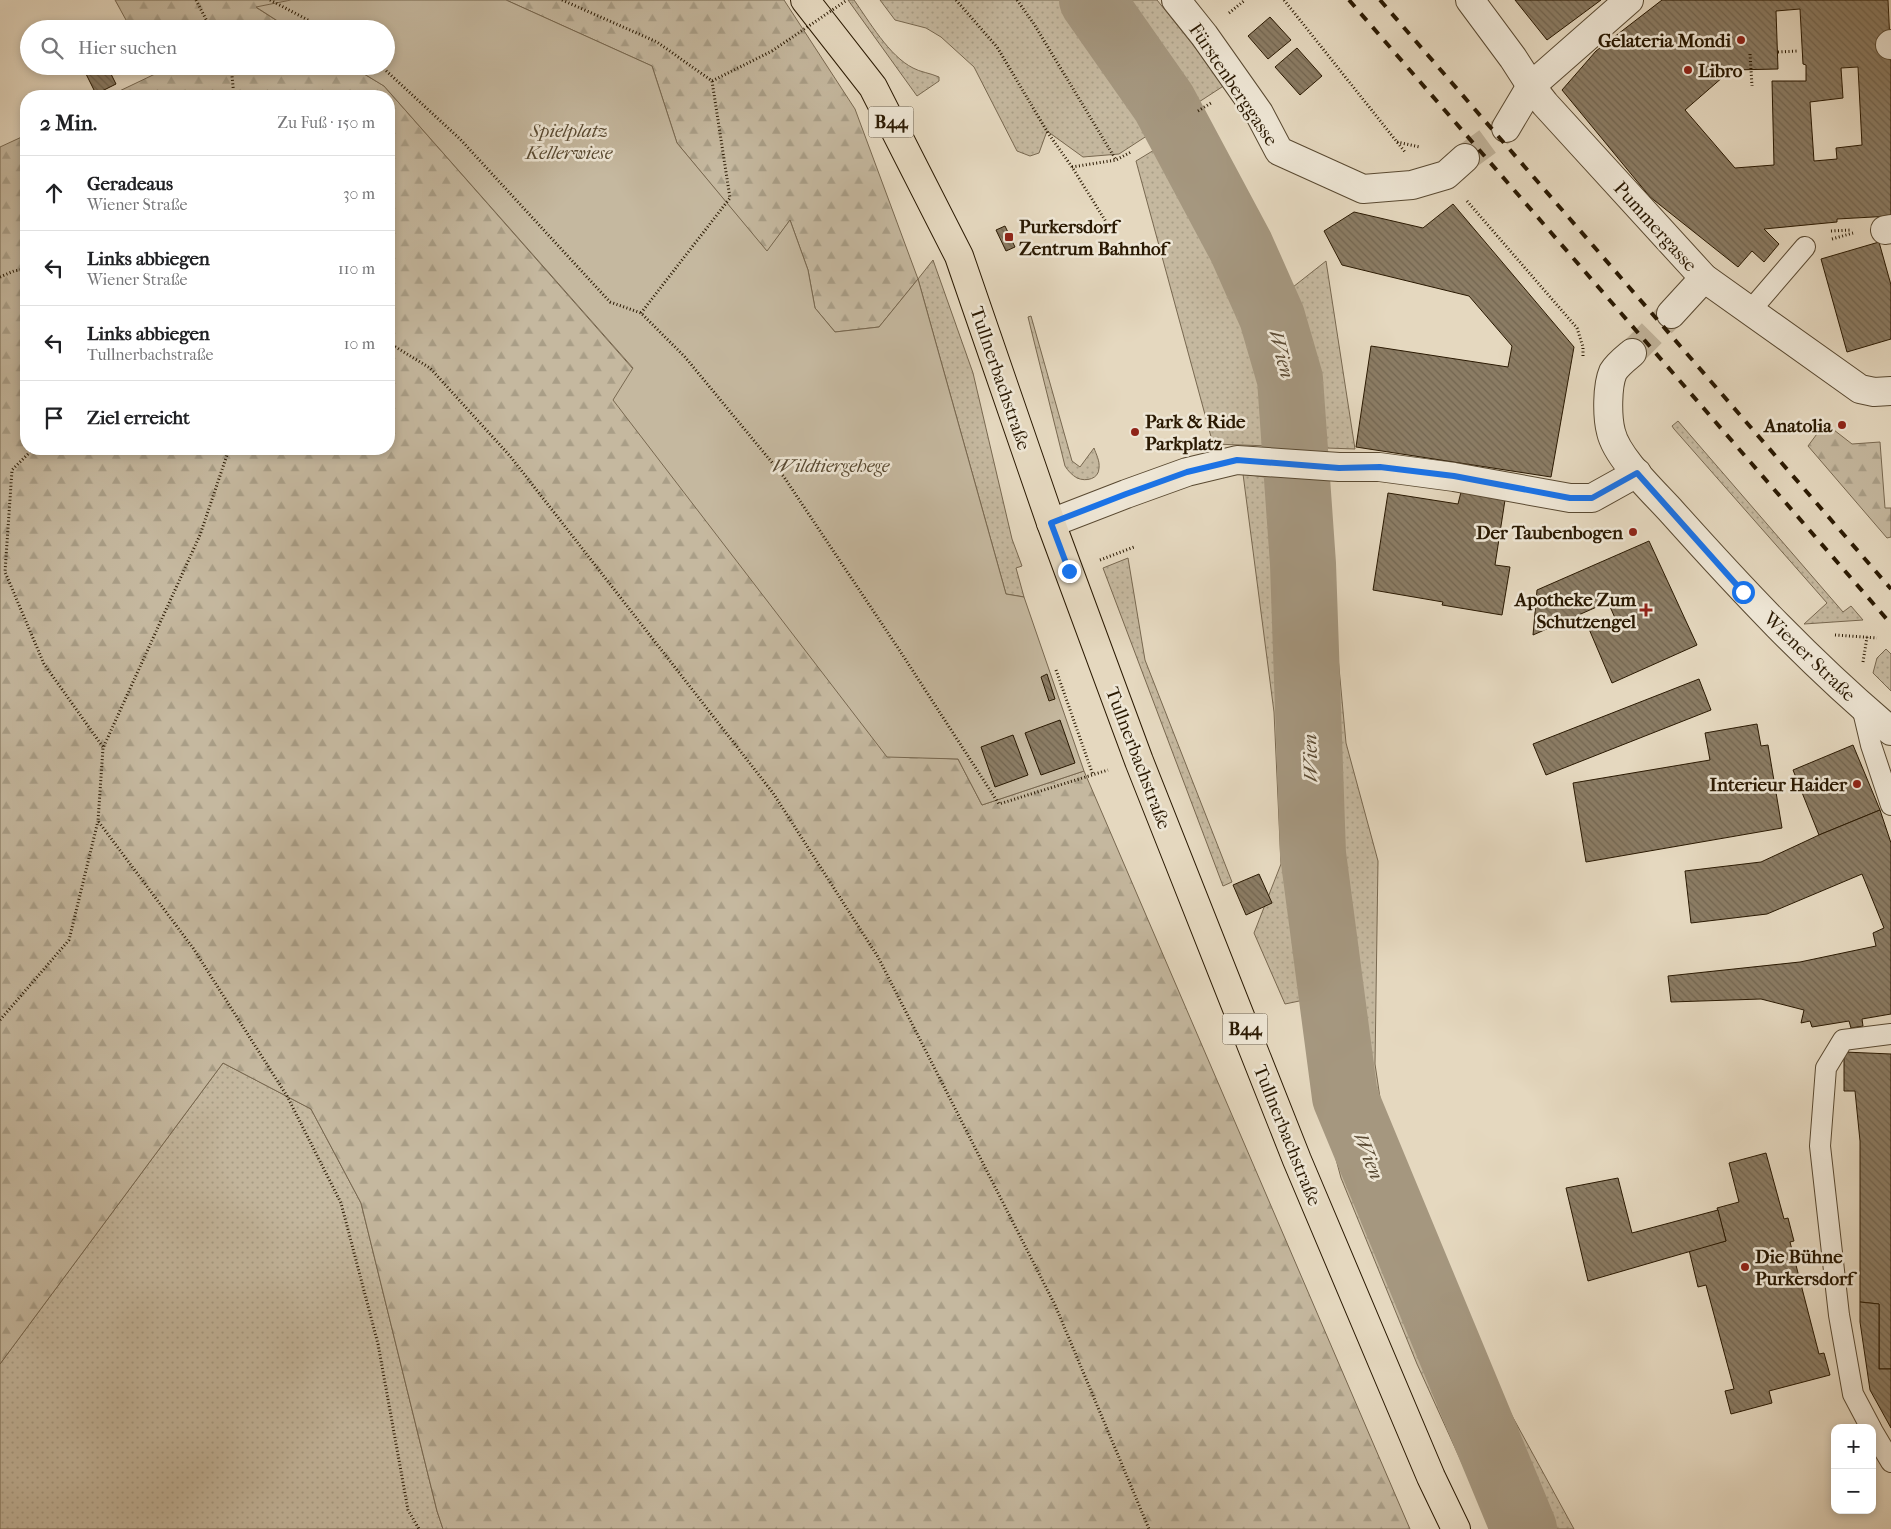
<!DOCTYPE html>
<html lang="de">
<meta charset="utf-8">
<style>
body{margin:0;font-family:"IM FELL French Canon",serif;background:#f6f6f6;color:#202124}
.controls{position:absolute;right:15px;bottom:15px;display:grid;overflow:hidden;border-radius:10px;box-shadow:0 2px 8px #0003}
.controls button{width:45px;height:45px;display:grid;place-items:center;padding:0;border:0;border-bottom:1px solid #e0e0e0;background:#fff;color:#202124;font:25px sans-serif}
.stop{position:absolute;width:15px;height:15px;margin:-11px;border:4px solid #1a73e8;border-radius:50%;background:#fff}
.stop.end{background:#1a73e8;border-color:#fff;box-shadow:0 1px 5px #0008}
.list{margin:0;padding:0;list-style:none}
h2{display:flex;justify-content:space-between;align-items:center;height:65px;margin:0;padding:0 20px;font-size:21px}
h2 small{font-size:16px;font-weight:400;color:#757577}
.list li{display:grid;grid-template-columns:32px 1fr auto;gap:15px;align-items:center;box-sizing:border-box;height:75px;padding:0 20px;border-top:1px solid #e0e0e0}
.list b{display:block;font-size:19px;white-space:nowrap}
.list p{margin:0;font-size:16px;white-space:nowrap;color:#757577}
.list em{font-size:16px;font-style:normal;color:#757577}
.icon{flex:none;width:28px;height:28px;fill:none;stroke:currentColor;stroke-width:2;stroke-linecap:round;stroke-linejoin:round}
.map{position:relative;flex:none;width:1891px;height:1529px;overflow:hidden}
.search{position:absolute;background:#fff;box-shadow:0 2px 8px #0003;left:20px;top:20px;width:375px;height:55px;display:flex;align-items:center;gap:12px;box-sizing:border-box;padding:0 18px;border-radius:28px;color:#757577;font-size:19px}
.panel{position:absolute;background:#fff;box-shadow:0 2px 8px #0003;left:20px;top:90px;width:375px;height:365px;border-radius:20px}
.map>svg:first-child{display:block}
</style>
<div class="map">
<svg width="1891" height="1529" viewBox="0 0 1891 1529">
<defs>
<pattern id="grass-dots" width="8" height="8" patternUnits="userSpaceOnUse" patternTransform="scale(1.25)"><rect width="8" height="8" fill="#c5b89f"/><path d="M2 2h.1M6 6h.1" fill="none" stroke="#a99e87" stroke-width="1.8" stroke-linecap="round"/></pattern>
<pattern id="forest-firs" width="22" height="20" patternUnits="userSpaceOnUse" patternTransform="scale(1.25)"><rect width="22" height="20" fill="#c5b89f"/><path d="M5 1l3.5 6h-7zM16 11l3.5 6h-7z" fill="#a99e87"/></pattern>
<pattern id="building-back-hatch" width="6" height="6" patternUnits="userSpaceOnUse" patternTransform="scale(1.25)"><rect width="6" height="6" fill="#8b7c64"/><path d="M-1 5l2 2M0 0l6 6M5-1l2 2" fill="none" stroke="#726550"/></pattern>
</defs>
<rect width="100%" height="100%" fill="#e5d8bf"/>
<filter id="stains"><feTurbulence type="fractalNoise" baseFrequency=".004" numOctaves="4"/><feColorMatrix values="0 0 0 0 .2 0 0 0 0 .09 0 0 0 0 .02 0 0 0 .5 -.17"/></filter>
<radialGradient id="worn" r=".72"><stop offset=".6" stop-color="#630" stop-opacity="0"/><stop offset="1" stop-color="#630" stop-opacity=".3"/></radialGradient>
<g fill="url(#grass-dots)" stroke="#786850">
<path d="M848,0H854C869,21 889,56 913,68C920,72 930,73 939,77V81L917,96Z"/>
<path d="M880,0H1157L1225,85L1119,154L1083,157L1047,131L1039,153L1030,156L1017,151L974,67L941,37L926,28L895,20Z"/>
<path d="M1202,121L1293,287L1326,261L1355,449L1213,444L1136,161Z"/>
<path d="M933,260L973,373L1012,539L1022,566L1016,568L1024,597L1006,594L918,279Z"/>
<path d="M1031,316L1072,461L1080,467L1094,448C1096,454 1100,461 1099,468C1099,479 1086,482 1077,478C1072,475 1068,471 1065,466L1028,317Z"/>
<path d="M1678,421L1843,612L1851,606L1863,620L1804,624L1827,603L1674,429L1672,426Z"/>
<path d="M1243,474L1322,485L1346,743L1378,861L1375,1064L1383,1118L1453,1308L1574,1529H1492L1417,1364L1341,1178L1317,1088L1304,1000L1285,1004L1254,933L1281,864L1274,712Z"/>
<path d="M1128,558L1145,660L1232,882L1223,886L1103,568Z"/>
<path d="M1886,649L1891,654V691L1873,673L1877,658Z"/>
<path d="M223,1063L311,1109L361,1203L437,1511L443,1529H0V1364Z"/>
</g>
<g fill="url(#forest-firs)" stroke="#786850">
<path d="M115,0H333L257,8L290,29H131Z"/>
<path d="M506,0H784L855,109L918,279L879,327L835,332L815,308L808,270L790,220L767,252L677,143L652,66Z"/>
<path d="M151,66H351L384,86L633,369L887,756L958,759L982,805L1084,771L1410,1529H443L437,1511L361,1203L311,1109L223,1063L0,1364V147L26,135V449H389V96H109L155,74Z"/>
<path d="M1825,423L1852,444L1880,442L1885,508H1891V537L1887,538L1808,446Z"/>
</g>
<path fill="#c5b89f" stroke="#786850" d="M291,0H506L652,66L677,143L767,251L790,220L808,270L815,308L835,332L879,327L918,279L1006,594L1024,597L1084,771L982,805L958,759L887,757L613,400L633,368L384,86L351,66H386V29H290L256,7Z"/>
<g fill="none" stroke-linecap="round" stroke-linejoin="round">
<path stroke="#a5977f" stroke-width="66" d="M1092,0L1164,103L1241,247L1272,317L1290,379L1303,564L1313,854L1345,1097L1524,1529"/>
</g>
<g fill="url(#building-back-hatch)" stroke="#2a1902" fill-rule="evenodd">
<path d="M1515,0H1601L1547,40Z"/>
<path d="M1662,0H1888L1891,63V216L1837,219V222L1764,229L1779,244L1764,262L1752,251L1738,267L1650,197L1562,90L1596,51ZM1800,9L1803,64L1806,65V81H1772L1774,165L1735,168L1685,110L1731,70L1778,69L1776,11ZM1858,67L1862,145L1836,148L1837,159L1814,161L1810,102L1843,98L1841,68Z"/>
<path d="M1270,17L1291,40L1268,59L1248,36Z"/>
<path d="M1297,48L1322,76L1300,95L1275,67Z"/>
<path d="M82,66H107L116,84L96,94Z"/>
<path d="M1453,204L1574,347L1551,477L1356,447L1371,346L1508,367L1512,346L1469,296L1342,265L1324,231L1354,212L1423,228Z"/>
<path d="M1005,226L1015,247L1006,251L996,230Z"/>
<path d="M1879,242L1891,285V339L1847,352L1821,259Z"/>
<path d="M1461,492L1505,500L1495,565L1510,567L1502,615L1442,605L1443,602L1373,590L1388,493L1458,504Z"/>
<path d="M1649,541L1697,645L1612,683L1589,629L1615,618L1608,602L1533,635L1537,590Z"/>
<path d="M1047,674L1055,699L1049,701L1041,677Z"/>
<path d="M1699,679L1711,710L1546,775L1533,744Z"/>
<path d="M1060,720L1075,763L1041,775L1025,733Z"/>
<path d="M1757,724L1761,746L1768,745L1782,828L1586,862L1573,783L1710,760L1705,733Z"/>
<path d="M1013,735L1028,775L995,787L981,747Z"/>
<path d="M1853,745L1880,810L1819,835L1793,770Z"/>
<path d="M1880,810L1891,843V1014L1862,1019L1863,1026L1851,1028L1849,1021L1812,1027L1810,1021L1801,1023L1804,1010L1761,999L1671,1002L1668,976L1800,962L1876,946L1873,933L1884,928L1862,874L1767,914L1691,923L1685,871L1761,862L1819,835Z"/>
<path d="M1259,874L1272,903L1246,915L1233,885Z"/>
<path d="M1844,1052L1891,1054V1369H1879V1304L1860,1302V1141L1855,1091H1844Z"/>
<path d="M1766,1153L1784,1219L1788,1218L1794,1241L1790,1242L1819,1354L1824,1353L1830,1375L1769,1391L1772,1403L1731,1414L1725,1391L1734,1389L1706,1285L1698,1287L1689,1250L1726,1241L1717,1208L1739,1202L1729,1163Z"/>
<path d="M1618,1178L1632,1233L1718,1210L1726,1241L1588,1281L1566,1188Z"/>
<path d="M1860,1302L1879,1304V1369H1891V1428L1870,1390L1860,1322Z"/>
</g>
<g fill="none" stroke-linecap="round" stroke-linejoin="round">
<g stroke="#c0b299" stroke-width="28" stroke-dasharray="28 14" stroke-linecap="butt">
<path d="M1465,158L1506,128"/>
<path d="M1632,353L1671,314"/>
</g>
<g stroke="#594931" stroke-width="22">
<g id="service">
<path d="M1750,311L1805,247"/>
<path d="M1862,707L1871,745L1891,805"/>
<path d="M1871,1428L1853,1394L1839,1315L1820,1146L1826,1068L1843,1040L1891,1034"/>
<path d="M1872,1430L1891,1462"/>
</g>
</g>
<g stroke="#594931" stroke-width="30">
<g id="pedestrian">
<path d="M1890,45L1891,44"/>
<path d="M1885,230L1891,229"/>
</g>
</g>
<g stroke="#594931" stroke-width="30">
<g id="minor">
<path d="M1176,0L1204,35L1259,113L1279,151L1363,189L1412,185L1446,175L1465,158"/>
<path d="M1470,0L1513,58L1531,86L1545,104L1704,278L1860,389L1874,392L1891,391"/>
<path d="M1506,128L1531,86L1629,0"/>
<path d="M1671,314L1704,278"/>
<path d="M1632,353C1626,358 1617,365 1613,372C1607,386 1607,417 1611,432C1617,458 1654,492 1672,512C1741,589 1812,665 1891,731"/>
<path d="M1051,523L1126,494L1187,472L1237,460L1339,467H1379L1454,477L1570,498H1592L1637,473"/>
</g>
</g>
<g stroke="#2a1902" stroke-width="30">
<path id="primary" d="M805,0L873,87L959,256L1051,523L1139,761L1297,1160L1431,1477L1456,1529"/>
</g>
<g stroke="#2a1902" stroke-width="3" stroke-dasharray="1 2.5" stroke-linecap="butt">
<path d="M196,0L211,29"/>
<path d="M270,0L325,29"/>
<path d="M562,0L657,42L712,81L772,51"/>
<path d="M956,0L997,47L1048,133L1072,167L1108,225"/>
<path d="M1017,0L1034,24L1116,160"/>
<path d="M1284,0L1405,152"/>
<path d="M1229,13L1245,0"/>
<path d="M1778,52L1798,51"/>
<path d="M1750,54L1752,86"/>
<path d="M231,66L234,96"/>
<path d="M381,66L460,139L610,302L641,313L685,357L784,477L900,651L999,804L1108,770"/>
<path d="M1198,111L1211,103"/>
<path d="M1397,142L1420,147"/>
<path d="M1072,167L1116,160L1131,152"/>
<path d="M1467,201L1577,328L1583,347V356"/>
<path d="M1831,231L1852,230"/>
<path d="M1832,239L1853,233"/>
<path d="M0,277L14,271L26,269"/>
<path d="M641,313L730,198L712,81"/>
<path d="M389,343L430,368L510,456L773,793L878,957L1055,1305L1149,1529"/>
<path d="M33,449L12,470L5,572L44,664L103,747"/>
<path d="M229,449L200,535L103,748L98,821L193,948L287,1096L341,1203L378,1344L408,1510L419,1529"/>
<path d="M1100,560L1134,547"/>
<path d="M1835,635L1877,638"/>
<path d="M1863,662L1867,637"/>
<path d="M1056,670L1093,775"/>
<path d="M0,1020L69,940L98,821"/>
</g>
<use href="#service" stroke="#eee6d5" stroke-width="20"/>
<use href="#pedestrian" stroke="#eee6d5" stroke-width="28"/>
<use href="#minor" stroke="#eee6d5" stroke-width="28"/>
<use href="#primary" stroke="#e5d8bf" stroke-width="28"/>
<g stroke="#2a1902" stroke-width="4" stroke-dasharray="9 9" stroke-linecap="butt">
<path d="M1349,0L1891,624"/>
<path d="M1380,0L1891,589"/>
</g>
<path stroke="#2a1902" stroke-width="3" stroke-dasharray="1 2.5" stroke-linecap="butt" d="M772,51L847,0"/>
</g>
<g fill="none" stroke-linecap="round" stroke-linejoin="round">
<path stroke="#1a73e8" stroke-width="6" d="M1069,571L1051,523L1126,494L1187,472L1237,460L1339,468L1380,467L1454,476L1570,498H1592L1637,473L1743,592"/>
</g>
<g fill="#8f2418" stroke="#eee6d5" stroke-width="2">
<circle cx="1741" cy="40" r="5"/>
<circle cx="1688" cy="70" r="5"/>
<rect x="1004" y="232" width="10" height="10" rx="2.5"/>
<circle cx="1842" cy="425" r="5"/>
<circle cx="1135" cy="432" r="5"/>
<circle cx="1633" cy="532" r="5"/>
<path d="M1643.5 602.5h5v5h5v5h-5v5h-5v-5h-5v-5h5z"/>
<circle cx="1857" cy="784" r="5"/>
<circle cx="1745" cy="1267" r="5"/>
</g>
<g text-anchor="middle" stroke-width="5" stroke-linejoin="round" paint-order="stroke">
<g fill="#eee6d5" stroke="#655641" stroke-width="1">
<rect x="868.5" y="106.5" width="45" height="31" rx="4"/>
<rect x="1222.5" y="1013.5" width="45" height="31" rx="4"/>
</g>
<g font-size="18" font-weight="bold" fill="#2a1902">
<text x="891" y="128">B44</text>
<text x="1245" y="1035">B44</text>
</g>
<g font-size="19" font-weight="bold" fill="#2a1902" stroke="#eee6d5" text-anchor="end">
<text x="1731" y="47">Gelateria Mondi</text>
<text x="1698" y="77" text-anchor="start">Libro</text>
<text x="1019" y="233" text-anchor="start">Purkersdorf<tspan x="1019" dy="22">Zentrum Bahnhof</tspan></text>
<text x="1145" y="428" text-anchor="start">Park &amp; Ride<tspan x="1145" dy="22">Parkplatz</tspan></text>
<text x="1832" y="432">Anatolia</text>
<text x="1623" y="539">Der Taubenbogen</text>
<text x="1636" y="606">Apotheke Zum<tspan x="1636" dy="22">Schutzengel</tspan></text>
<text x="1847" y="791">Interieur Haider</text>
<text x="1755" y="1263" text-anchor="start">Die Bühne<tspan x="1755" dy="22">Purkersdorf</tspan></text>
</g>
<g font-size="19" fill="#2a1902" stroke="#eee6d5">
<text transform="translate(1234 84) rotate(56)" y="7">Fürstenberggasse</text>
<text transform="translate(1656 226) rotate(48)" y="7">Pummergasse</text>
<text transform="translate(1001 378) rotate(71)" y="7">Tullnerbachstraße</text>
<text transform="translate(1810 656) rotate(44)" y="7">Wiener Straße</text>
<text transform="translate(1139 758) rotate(69)" y="7">Tullnerbachstraße</text>
<text transform="translate(1288 1135) rotate(68)" y="7">Tullnerbachstraße</text>
</g>
<g font-size="19" font-style="italic" fill="#584931" stroke="#eee6d5">
<text x="569" y="137">Spielplatz<tspan x="569" dy="22">Kellerwiese</tspan></text>
<text x="831" y="472">Wildtiergehege</text>
</g>
<g font-size="20" font-style="italic" fill="#5b4b34" stroke="#eee6d5">
<text transform="translate(1282 354) rotate(75)" y="7">Wien</text>
<text transform="translate(1310 758) rotate(-92)" y="7">Wien</text>
<text transform="translate(1369 1156) rotate(68)" y="7">Wien</text>
</g>
</g>
<rect width="100%" height="100%" filter="url(#stains)"/>
<rect width="100%" height="100%" fill="url(#worn)"/>
</svg>
<div class="controls">
<button>+</button>
<button>−</button>
</div>
<div class="stop" style="left:1743px;top:592px"></div>
<div class="stop end" style="left:1069px;top:571px"></div>
<div class="search"><svg class="icon" aria-label="search" viewBox="0 0 24 24"><circle cx="10" cy="10" r="6"/><path d="M15 15l6 6"/></svg>Hier suchen</div>
<section class="panel">
<h2>2 Min.<small>Zu Fuß · 150 m</small></h2>
<ul class="list">
<li><svg class="icon" aria-label="ahead" viewBox="0 0 24 24"><path d="M12 20V5M6 11l6-6 6 6"/></svg><div><b>Geradeaus</b><p>Wiener Straße</p></div><em>30 m</em></li>
<li><svg class="icon" aria-label="left" viewBox="0 0 24 24"><path d="M17 20v-9H6M10 6l-5 5 5 5"/></svg><div><b>Links abbiegen</b><p>Wiener Straße</p></div><em>110 m</em></li>
<li><svg class="icon" aria-label="left" viewBox="0 0 24 24"><path d="M17 20v-9H6M10 6l-5 5 5 5"/></svg><div><b>Links abbiegen</b><p>Tullnerbachstraße</p></div><em>10 m</em></li>
<li><svg class="icon" aria-label="arrive" viewBox="0 0 24 24"><path d="M6 21V4h12l-3 4 3 4H6"/></svg><div><b>Ziel erreicht</b></div></li>
</ul>
</section>
</div>
